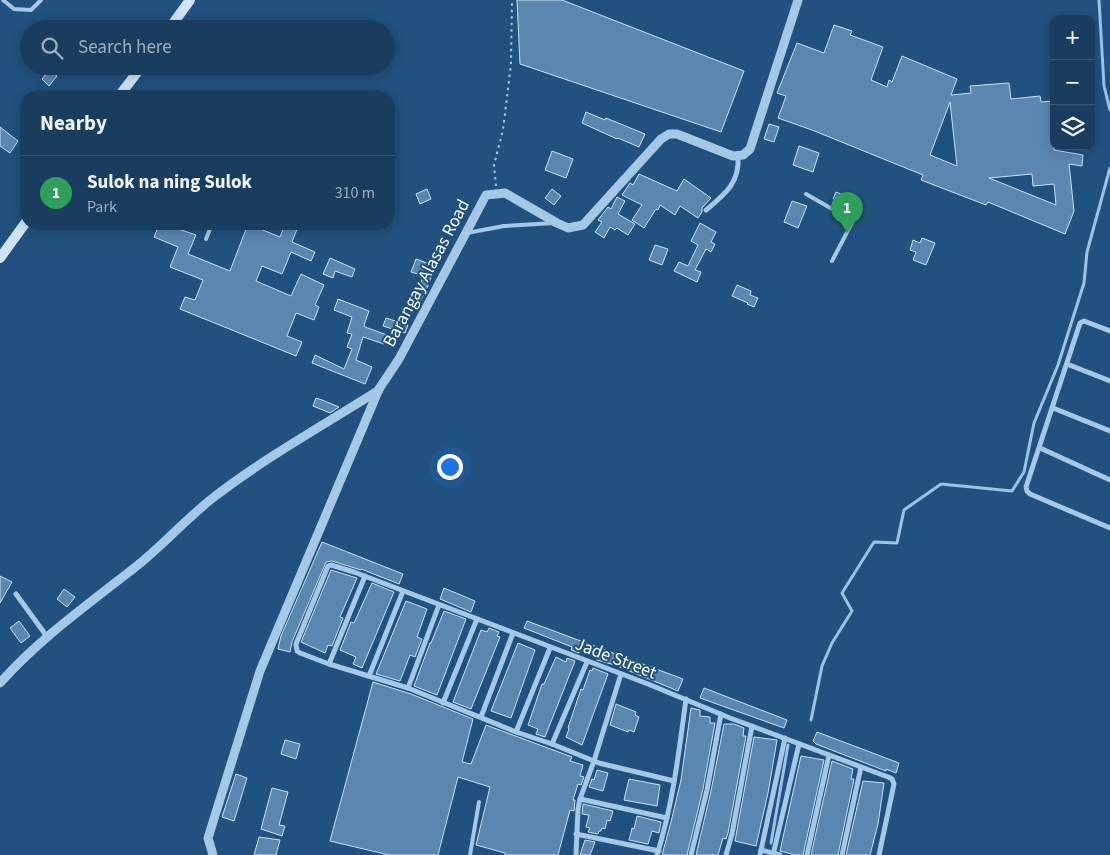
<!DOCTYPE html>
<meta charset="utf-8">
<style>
body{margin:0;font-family:"Source Sans 3",sans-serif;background:#224464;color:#f1f3f6}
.controls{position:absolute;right:15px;top:15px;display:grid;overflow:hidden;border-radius:10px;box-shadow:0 2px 12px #0003}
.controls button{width:45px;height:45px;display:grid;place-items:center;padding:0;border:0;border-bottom:1px solid #375673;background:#193d5e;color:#f1f3f6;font:25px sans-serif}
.you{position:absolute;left:449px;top:466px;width:18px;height:18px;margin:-12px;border:4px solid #fff;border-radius:50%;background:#1a73e8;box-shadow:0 0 0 8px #1a73e833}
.badge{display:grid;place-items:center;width:32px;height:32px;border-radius:50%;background:#f4bf67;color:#fff;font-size:16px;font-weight:700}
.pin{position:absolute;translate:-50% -41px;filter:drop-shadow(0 1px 2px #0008)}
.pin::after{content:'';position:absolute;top:26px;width:18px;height:15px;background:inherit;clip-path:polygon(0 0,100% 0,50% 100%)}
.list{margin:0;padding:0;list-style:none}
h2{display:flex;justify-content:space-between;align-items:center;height:65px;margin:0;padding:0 20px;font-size:21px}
h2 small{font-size:16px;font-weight:400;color:#9faebc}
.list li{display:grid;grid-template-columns:32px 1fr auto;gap:15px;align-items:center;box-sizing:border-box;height:75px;padding:0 20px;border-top:1px solid #375673}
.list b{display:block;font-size:19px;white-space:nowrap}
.list p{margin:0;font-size:16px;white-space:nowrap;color:#9faebc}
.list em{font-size:16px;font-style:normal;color:#9faebc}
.icon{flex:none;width:28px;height:28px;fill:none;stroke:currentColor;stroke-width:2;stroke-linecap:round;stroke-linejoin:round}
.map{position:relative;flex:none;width:1110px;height:855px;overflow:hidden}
.search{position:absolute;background:#193d5e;box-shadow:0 2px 12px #0003;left:20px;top:20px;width:375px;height:55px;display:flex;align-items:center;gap:12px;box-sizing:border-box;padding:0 18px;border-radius:28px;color:#9faebc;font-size:19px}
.panel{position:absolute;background:#193d5e;box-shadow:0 2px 12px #0003;left:20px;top:90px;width:375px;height:140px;border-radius:20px}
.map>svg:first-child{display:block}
</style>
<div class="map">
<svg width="1110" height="855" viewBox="0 0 1110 855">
<rect width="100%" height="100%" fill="#21517e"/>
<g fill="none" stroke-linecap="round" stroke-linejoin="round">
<g stroke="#99c4e8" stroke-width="3">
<path d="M1099,0L1104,86L1110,110"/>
<path d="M811,720L822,666L832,643L852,611L842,593L874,542L897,543L904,510L941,484L1012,491L1024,472L1034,423L1058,365L1084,283L1087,252L1110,168"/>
<path d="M771,843L788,745"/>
</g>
</g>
<g fill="#5a87b0" stroke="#c9e1f5" fill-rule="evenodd">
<path d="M517,0H562L744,71L721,132L520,64Z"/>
<path d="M834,25L852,31L850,35L883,47L871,80L887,87L889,80L892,82L902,56L957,79L951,95L971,93L970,86L1009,83L1011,99L1040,96L1041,102L1054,101V150L1083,155L1082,166L1069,164L1074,211L1065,234L988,202L986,205L921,180L923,175L812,130L778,118L786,96L777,93L797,43L824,53ZM950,102L957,166L930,155ZM1032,174L1033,186L1054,184L1056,205L989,178Z"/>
<path d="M49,70L57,76L49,86L42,79Z"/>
<path d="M586,112L605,120L606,118L645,134L639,147L618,138L617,139L582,123Z"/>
<path d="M769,124L779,127L774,142L764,139Z"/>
<path d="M0,127L18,141L10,153L0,146Z"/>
<path d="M799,146L819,153L813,172L793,165Z"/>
<path d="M552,151L573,159L566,178L545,170Z"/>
<path d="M639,174L677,191L684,179L711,198L702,208V212L698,218L680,206L675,215L660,205L658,210L656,209L644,228L632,220L642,205L622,195L630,183L633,185Z"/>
<path d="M427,189L431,199L420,204L416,194Z"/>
<path d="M552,189L561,196L554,205L545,198Z"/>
<path d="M836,192L859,201L856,208L833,199Z"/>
<path d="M617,197L625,201L618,214L635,224L628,235L617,228L615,230L610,227L604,238L595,232L602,222L598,220L608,207L611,209Z"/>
<path d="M792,201L807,206L798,228L784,222Z"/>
<path d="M700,223L716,232L711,242L715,244L711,252L706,249L695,270L701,272L697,282L674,271L679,262L688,266L698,245L691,241Z"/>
<path d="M164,224L196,235L188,254L230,271L248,224L280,237L285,224H299L292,242L315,252L311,261L291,252L282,274L262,266L256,281L291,296L301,274L324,285L315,305L319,307L314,320L296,313L287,336L302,342L296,356L180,309L185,297L195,300L203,280L170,267L178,247L154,237L159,225L163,227Z"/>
<path d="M922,238L935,243L926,265L913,260L916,252L910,250L913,240L920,243Z"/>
<path d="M655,245L668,249L662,265L649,260Z"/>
<path d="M330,258L355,269L352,277L335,271L333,278L323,274Z"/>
<path d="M416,259L435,266L427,288L419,303L412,299L424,276L411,272Z"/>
<path d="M737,285L751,291L750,295L758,298L754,307L747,304L748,303L732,296Z"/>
<path d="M338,299L369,311L364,325L365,327L387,335L384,344L363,337L356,360L372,367L365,384L312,363L315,355L344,369L352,349L347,347L352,334L347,333L352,317L334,310Z"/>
<path d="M386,318L408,325L405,333L383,326Z"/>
<path d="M316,398L322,400L339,407L330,413L313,406Z"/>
<path d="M322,542L403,574L399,584L361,569V570L332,561L326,562L292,642L290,652L278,649L281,636Z"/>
<path d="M331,570L357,578L340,617L343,618L332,646L328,645L325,653L301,642Z"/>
<path d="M0,576L12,582L0,603Z"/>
<path d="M372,583L394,592L362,668L353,664L356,657L340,650L351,622L354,623Z"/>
<path d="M444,588L475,601L471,612L440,599Z"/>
<path d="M64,589L75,597L67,607L57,599Z"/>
<path d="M406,601L427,609L417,637L422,639L415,657L410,655L400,681L376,674Z"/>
<path d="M444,611L466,619L437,695L414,686L430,643H431Z"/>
<path d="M19,621L30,636L21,643L10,628Z"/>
<path d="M527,621L683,679L678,691L615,665L597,660L598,657L580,650L579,653L571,650L572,647L524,628Z"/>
<path d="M489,628L499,632L497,636L500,637L471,709L453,702L481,630L487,632Z"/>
<path d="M518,643L535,650L511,718L491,711Z"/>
<path d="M556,657L566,662L567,658L575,661L545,737L536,734L538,729L528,725L542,684H544Z"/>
<path d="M593,668L608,674L582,745L566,737L569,729L568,728L581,689L583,690L590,670L592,671Z"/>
<path d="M373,682L411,694L473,719L462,762L471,764L486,725L572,757L570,761L583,765L580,776L584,777L581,785L578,784L573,800H575L574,811L570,810L558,855H505V853L476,845L490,787L458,777L438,855H389L330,841Z"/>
<path d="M704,688L787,720L784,728L700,698Z"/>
<path d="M616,704L636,712L635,715L639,717L634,732L629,730L628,732L610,725Z"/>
<path d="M691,708L700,710V716L710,717V723H715L703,789L687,855H662L671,822L681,780Z"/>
<path d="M724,724H734L744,728L743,736H746L728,833L726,839L723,838L718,855H696L711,791Z"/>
<path d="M817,732L899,763L896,773L886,769V771L816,744L813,741Z"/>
<path d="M754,737L777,740L768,793L756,846L735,841Z"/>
<path d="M285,740L300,744L296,759L281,754Z"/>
<path d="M801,756L824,760L803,855H795L780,851Z"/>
<path d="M832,761L853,769L851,779H854L838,855H811Z"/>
<path d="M597,770L608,773L603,791L589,787L592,779L594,780Z"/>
<path d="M236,774L247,778L234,821L222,817Z"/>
<path d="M629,779L660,785L657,806L624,800Z"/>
<path d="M863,781L884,783L878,824L870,855H846Z"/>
<path d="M272,788L288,792L279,825L285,826L282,836L261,829Z"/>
<path d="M583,804L613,811L610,821L607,820L605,829L602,828L601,831H599L598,834L588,832L590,828L586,827L589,815L582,814Z"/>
<path d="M637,816L661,822L659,833L652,831L648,844L629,840L632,828L634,829Z"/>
<path d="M259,837L280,840L276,855H254Z"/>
<path d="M585,840L595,842L590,855H580Z"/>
</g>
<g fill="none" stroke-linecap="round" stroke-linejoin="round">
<path stroke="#a5c8e7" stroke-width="2" stroke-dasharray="2.5 4" stroke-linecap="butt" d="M496,186L494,165L503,130L511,64L512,0"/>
<g stroke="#a5c8e7" stroke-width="4">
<path d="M3,0L14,9L31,10L41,0"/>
<path d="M806,194L853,221L832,261"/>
<path d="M467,233L504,226L554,223"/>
<path d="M206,239L212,224"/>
<path d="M470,855L479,802"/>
</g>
<g stroke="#a5c8e7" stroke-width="5">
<path d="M706,210C725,194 740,183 738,156"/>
<path d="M1110,331L1084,321L1080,323L1026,487L1027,491L1030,494L1110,528"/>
<path d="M1067,364L1110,381"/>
<path d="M1053,408L1110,431"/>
<path d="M1040,448L1110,480"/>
<path d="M16,594L48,638"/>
<path d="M329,664L365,576"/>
<path d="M369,676L403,591"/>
<path d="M408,688L439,605"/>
<path d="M443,703L477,619"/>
<path d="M481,717L513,633"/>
<path d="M516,732L550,648"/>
<path d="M552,744L587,662"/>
<path d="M674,781L599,763L552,744L516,732L408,688L329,664L300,653L297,651L296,644L328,566L331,565L354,572L648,684L730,718L888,777L892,779L894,784L879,855"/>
<path d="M580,799L667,818"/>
<path d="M576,834L659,851"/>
<path d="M761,850L780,855"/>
<path d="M576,855L578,809L580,799L594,761L621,674"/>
<path d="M657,855C673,804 679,751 686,699"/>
<path d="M691,855L707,790L721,714"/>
<path d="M726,855L732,834L752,726"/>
<path d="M760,855L785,738"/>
<path d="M773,855L799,744"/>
<path d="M807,855L829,755"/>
<path d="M842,855L861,767"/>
</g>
<g stroke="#a5c8e7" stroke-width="9">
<path d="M0,683C40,638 91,602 138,565C164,544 187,518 214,497C266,457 324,425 379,390"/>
<path d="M213,855L208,838L260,671L379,389L399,359L486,195L505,193L557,223L568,228L583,225L661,139L669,134H677L733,156L743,155L750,149L798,0"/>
</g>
<g stroke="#d0e3f6" stroke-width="10">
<path d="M169,29L190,0"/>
<path d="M119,96L142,66"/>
<path d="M0,258L26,222"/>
</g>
</g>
<g text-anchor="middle" stroke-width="4" stroke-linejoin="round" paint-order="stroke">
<g font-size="18" fill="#fff" stroke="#21517e">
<text transform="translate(426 273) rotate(-62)" y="6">Barangay Alasas Road</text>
<text transform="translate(616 658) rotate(21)" y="6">Jade Street</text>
</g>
</g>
</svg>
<div class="controls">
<button>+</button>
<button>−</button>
<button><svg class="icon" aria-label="layers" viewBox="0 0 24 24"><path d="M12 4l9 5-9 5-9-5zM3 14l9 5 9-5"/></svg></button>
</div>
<div class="you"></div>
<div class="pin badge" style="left:847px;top:233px;background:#2e9e5b">1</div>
<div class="search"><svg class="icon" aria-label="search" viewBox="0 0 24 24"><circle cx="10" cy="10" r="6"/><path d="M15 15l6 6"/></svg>Search here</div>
<section class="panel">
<h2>Nearby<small></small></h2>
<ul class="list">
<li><span class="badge" style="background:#2e9e5b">1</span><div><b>Sulok na ning Sulok</b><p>Park</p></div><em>310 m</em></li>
</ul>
</section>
</div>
